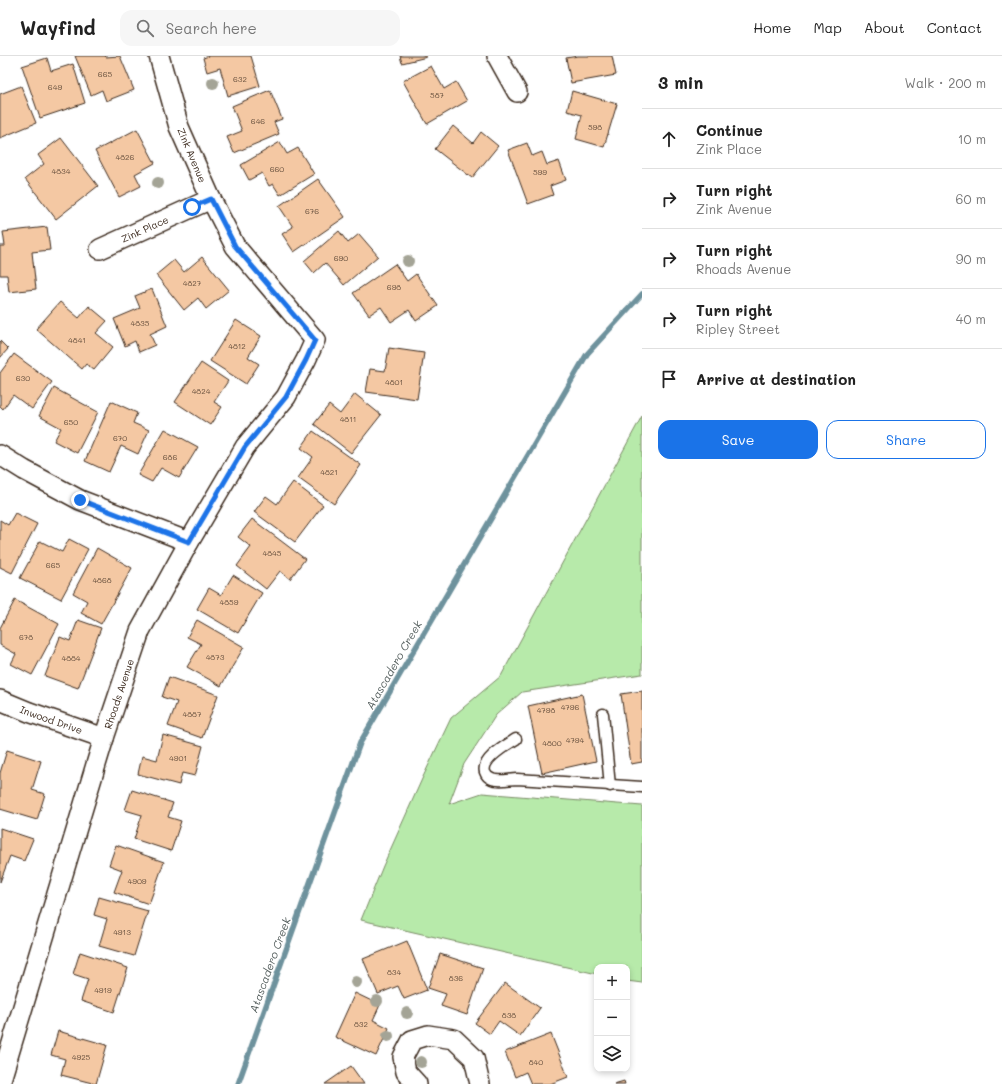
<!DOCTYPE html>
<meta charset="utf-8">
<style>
body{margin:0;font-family:Mali,sans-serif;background:#f6f6f6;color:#222}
.controls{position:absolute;right:12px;bottom:12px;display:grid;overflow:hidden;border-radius:8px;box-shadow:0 2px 6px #0003}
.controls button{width:36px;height:36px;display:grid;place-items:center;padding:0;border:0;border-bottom:1px solid #e0e0e0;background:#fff;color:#222;font:20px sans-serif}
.stop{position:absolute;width:12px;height:12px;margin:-9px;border:3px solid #1a73e8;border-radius:50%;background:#fff}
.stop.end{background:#1a73e8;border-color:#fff;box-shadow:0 1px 4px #0008}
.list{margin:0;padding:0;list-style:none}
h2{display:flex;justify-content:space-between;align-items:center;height:52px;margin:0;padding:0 16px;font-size:17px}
h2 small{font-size:13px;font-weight:400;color:#767676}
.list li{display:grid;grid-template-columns:26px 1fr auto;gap:12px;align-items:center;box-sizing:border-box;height:60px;padding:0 16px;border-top:1px solid #e0e0e0}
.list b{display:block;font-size:15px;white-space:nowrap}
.list p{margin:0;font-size:13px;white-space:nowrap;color:#767676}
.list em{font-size:13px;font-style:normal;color:#767676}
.actions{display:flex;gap:8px;padding:12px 16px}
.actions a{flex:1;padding:9px 0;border:1px solid #1a73e8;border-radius:12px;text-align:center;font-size:14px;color:#1a73e8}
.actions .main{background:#1a73e8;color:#fff}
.icon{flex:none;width:22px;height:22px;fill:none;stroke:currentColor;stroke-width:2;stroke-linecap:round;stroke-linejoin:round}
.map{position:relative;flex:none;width:642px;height:1028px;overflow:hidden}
header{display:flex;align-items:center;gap:24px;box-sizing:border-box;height:56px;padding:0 20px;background:#fff;border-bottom:1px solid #e0e0e0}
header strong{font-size:19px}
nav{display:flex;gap:22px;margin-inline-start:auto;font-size:14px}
.search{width:280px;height:36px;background:#f6f6f6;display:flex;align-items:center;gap:10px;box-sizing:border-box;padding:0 14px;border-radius:12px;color:#767676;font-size:15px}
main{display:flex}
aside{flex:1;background:#fff}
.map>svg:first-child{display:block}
</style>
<header>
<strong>Wayfind</strong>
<div class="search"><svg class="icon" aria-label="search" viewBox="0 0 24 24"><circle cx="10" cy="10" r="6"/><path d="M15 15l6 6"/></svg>Search here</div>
<nav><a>Home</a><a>Map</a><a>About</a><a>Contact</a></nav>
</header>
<main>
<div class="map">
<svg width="642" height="1028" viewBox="0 0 642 1028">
<rect width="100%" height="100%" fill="#fff"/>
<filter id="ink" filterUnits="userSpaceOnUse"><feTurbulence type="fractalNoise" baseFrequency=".025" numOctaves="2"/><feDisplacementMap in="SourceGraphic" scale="8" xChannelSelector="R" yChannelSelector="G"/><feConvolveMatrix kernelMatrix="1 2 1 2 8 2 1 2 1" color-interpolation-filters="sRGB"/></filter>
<g filter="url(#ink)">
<path fill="#b7eaaa" stroke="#798a64" d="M642,360V618L522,636L496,659L464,708L449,748L482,737L642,750V927L627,925V911H597V918L361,864L383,810L422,723L451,662L501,620Z"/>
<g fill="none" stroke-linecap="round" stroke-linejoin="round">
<path stroke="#6e929d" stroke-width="5.5" d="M238,1028L360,687L587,298L642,238"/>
</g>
<g fill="#f4c8a3" stroke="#3b2a1e">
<path d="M75,0H105L106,1L120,0L134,34L106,45L102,34L91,39Z"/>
<path d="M209,0H251L260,30L228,40L220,12L207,16L203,2Z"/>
<path d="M400,0H426L427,1L402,7Z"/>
<path d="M578,0H612L616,19L571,27L566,2Z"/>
<path d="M47,2L51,15L73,8L85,47L40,62L22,10Z"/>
<path d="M431,10L444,33L456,26L467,45L427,68L403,25Z"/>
<path d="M21,30L36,67L0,82V38Z"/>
<path d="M270,34L282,63L274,66L279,78L234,97L227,81L242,75L232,50Z"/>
<path d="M572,35L617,48L604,91L576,83L582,59L567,55Z"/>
<path d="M453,70L473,87L481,76L498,90L472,122L435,93Z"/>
<path d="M137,73L155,107L135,118L141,130L119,141L95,95Z"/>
<path d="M61,82L98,130L56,163L25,123L44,108L38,99Z"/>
<path d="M280,86L287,98L298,92L314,118L280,139L273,128L269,130L262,117L249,124L241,109Z"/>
<path d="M527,87L532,100L542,96L547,109L559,105L566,124L550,130L553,139L528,148L508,94Z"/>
<path d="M318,123L345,161L294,196L282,178L293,171L279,150Z"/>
<path d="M47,171L50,194L32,196L36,233L9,236L7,219H0V190H5L3,176Z"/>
<path d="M339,175L348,187L359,178L378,200L344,229L325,207L314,217L304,205Z"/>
<path d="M202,201L229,234L206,253L198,242L184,254L156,219L174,204L184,216Z"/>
<path d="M395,208L407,225L416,218L438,250L416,265L409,254L391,266L381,251L369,259L353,237Z"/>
<path d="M152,233L167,270L150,278L155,289L139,296L135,285L125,290L114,263L140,252L135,240Z"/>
<path d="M60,246L79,262L89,250L107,265L96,277L113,291L94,314L86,308L82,313L36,273Z"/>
<path d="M236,264L261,280L248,301L259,308L246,328L210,305Z"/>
<path d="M0,285L8,293L0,302Z"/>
<path d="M389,292L424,297L417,343L366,336L370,313L385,315Z"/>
<path d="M14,298L52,326L32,353L13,339L3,353L0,350V317Z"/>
<path d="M201,307L228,325L214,346L222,351L210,369L175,346Z"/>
<path d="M54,332L98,356L77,397L54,385L61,372L39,360Z"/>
<path d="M355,338L381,359L351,397L314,368L329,349L340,358Z"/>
<path d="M111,345L137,357L133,367L149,374L138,398L121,390L109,416L85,405Z"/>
<path d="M165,373L198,391L179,422L161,412L152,426L138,419Z"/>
<path d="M313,375L361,409L334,448L298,422L313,401L301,392Z"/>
<path d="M293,426L323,449L295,486L254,456L266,440L277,448Z"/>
<path d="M15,457L37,468L12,517L0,511V464L8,469Z"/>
<path d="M252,463L305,503L290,523L280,515L266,533L237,510L251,491L238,481Z"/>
<path d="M69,483L88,493L61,543L20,522L40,485L62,496Z"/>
<path d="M97,492L132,512L101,568L81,557L87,545L73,537Z"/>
<path d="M233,519L262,537L238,577L197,553L209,532L221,539Z"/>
<path d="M15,544L59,568L32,619L11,608L16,598L0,589V572Z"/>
<path d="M78,564L101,572L78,632L45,620L60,581L70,585Z"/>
<path d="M197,564L244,591L221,630L187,611L201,588L187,581Z"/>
<path d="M169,621L218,639L202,682L168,670L177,646L162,641Z"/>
<path d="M642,635V706L631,708L621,638Z"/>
<path d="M582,638L596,705L542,717L528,650Z"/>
<path d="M163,679L203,690L195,720L182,717L179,729L138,718L142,700L157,704Z"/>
<path d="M7,694L41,705L32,734L45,738L37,764L0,753V717Z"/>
<path d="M132,734L173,747L168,761L181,765L171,795L134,783L142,759L125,754Z"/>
<path d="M0,772L33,783L24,805L10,800L0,826Z"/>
<path d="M116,789L164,806L149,848L114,836L122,814L109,809Z"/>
<path d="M99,841L148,855L134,900L99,890L107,863L94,859Z"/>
<path d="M407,885L427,934L404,943L398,930L378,938L363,903Z"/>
<path d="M80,896L128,912L114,956L81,945L88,923L73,918Z"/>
<path d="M440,898L483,912L467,959L441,950L446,938L428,932Z"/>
<path d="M505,927L540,952L520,980L499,965L490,978L475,967Z"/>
<path d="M355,937L380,949L373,964L389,972L376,1000L335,981Z"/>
<path d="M58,975L107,989L96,1028L61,1019L65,1003L51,999Z"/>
<path d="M551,978L568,1021L550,1028H531L526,1016L515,1021L505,996Z"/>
<path d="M351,1010L364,1028H325Z"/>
<path d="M624,1025L625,1028H614Z"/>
</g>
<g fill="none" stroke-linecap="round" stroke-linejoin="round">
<g stroke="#3b2a1e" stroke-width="13">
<g id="lane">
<path d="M603,658L610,730"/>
<path d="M516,683C507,689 481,703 485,716C486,719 489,722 492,723C499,726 510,723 517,723L642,731"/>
</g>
</g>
<g stroke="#3b2a1e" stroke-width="22">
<g id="street">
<path d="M497,0L517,36"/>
<path id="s1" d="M100,193L211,143"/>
<path d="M0,399L24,414L80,444L189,486"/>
<path id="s2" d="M0,644L29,656L104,682"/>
<path id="s3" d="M0,1027L104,682L140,575L189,486L245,391L286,341L306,304L315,284L235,190L211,143L179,71L159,0"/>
<path d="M417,1028L406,1016L403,1001L412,984L428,979L454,983L474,1002L480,1028"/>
</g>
</g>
<use href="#lane" stroke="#fff" stroke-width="10"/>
<use href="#street" stroke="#fff" stroke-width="19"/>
</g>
<g fill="#a4a496">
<circle cx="213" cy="27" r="6"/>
<circle cx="158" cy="127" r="6"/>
<circle cx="408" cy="205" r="6"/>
<circle cx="356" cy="926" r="6"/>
<circle cx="377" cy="945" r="6"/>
<circle cx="407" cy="957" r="6"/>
<circle cx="388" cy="980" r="6"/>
<circle cx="421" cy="1006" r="6"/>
</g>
</g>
<g fill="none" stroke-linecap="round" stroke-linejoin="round" filter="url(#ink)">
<path stroke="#1a73e8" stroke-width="5" d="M80,444L189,486L245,391L286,341L306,304L315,284L235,190L211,143L192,151"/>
</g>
<g text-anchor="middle" stroke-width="3" stroke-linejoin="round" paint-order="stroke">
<g font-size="8" fill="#69523f">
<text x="105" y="21">665</text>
<text x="240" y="26">632</text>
<text x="55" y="34">649</text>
<text x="437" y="42">587</text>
<text x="258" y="68">646</text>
<text x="595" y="74">598</text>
<text x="125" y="104">4826</text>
<text x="277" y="116">660</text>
<text x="61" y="118">4834</text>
<text x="540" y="119">599</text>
<text x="312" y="158">676</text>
<text x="341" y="205">690</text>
<text x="192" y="230">4827</text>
<text x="394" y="234">698</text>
<text x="140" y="270">4835</text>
<text x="77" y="287">4841</text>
<text x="237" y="293">4812</text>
<text x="23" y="325">630</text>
<text x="394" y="329">4801</text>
<text x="201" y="338">4824</text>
<text x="348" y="366">4811</text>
<text x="71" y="369">650</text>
<text x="120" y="385">670</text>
<text x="170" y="404">686</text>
<text x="329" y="419">4821</text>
<text x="272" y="500">4845</text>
<text x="53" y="512">665</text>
<text x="102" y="527">4868</text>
<text x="229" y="549">4859</text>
<text x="26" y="584">678</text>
<text x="215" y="604">4873</text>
<text x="71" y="605">4884</text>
<text x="570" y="654">4796</text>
<text x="546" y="657">4798</text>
<text x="192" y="661">4887</text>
<text x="575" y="687">4794</text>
<text x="552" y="690">4800</text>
<text x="178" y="705">4901</text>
<text x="137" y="828">4909</text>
<text x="122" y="879">4913</text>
<text x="394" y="919">834</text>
<text x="456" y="925">836</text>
<text x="103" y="937">4919</text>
<text x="509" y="962">838</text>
<text x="361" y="971">832</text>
<text x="81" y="1004">4925</text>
<text x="536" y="1009">840</text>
</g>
<g font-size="10" fill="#3b2a1e" stroke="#fff">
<text transform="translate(192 99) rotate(67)" y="4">Zink Avenue</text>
<text dy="4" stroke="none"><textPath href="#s1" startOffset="49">Zink Place</textPath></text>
<text dy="4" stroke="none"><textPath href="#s3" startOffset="407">Rhoads Avenue</textPath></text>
<text dy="4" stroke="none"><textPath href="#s2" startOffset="55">Inwood Drive</textPath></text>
</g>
<g font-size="11" font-style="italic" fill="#545e5d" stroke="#fff">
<text transform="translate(394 609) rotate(-60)" y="4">Atascadero Creek</text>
<text transform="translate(270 909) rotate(-70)" y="4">Atascadero Creek</text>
</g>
</g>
</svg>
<div class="controls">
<button>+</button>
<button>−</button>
<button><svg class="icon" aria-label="layers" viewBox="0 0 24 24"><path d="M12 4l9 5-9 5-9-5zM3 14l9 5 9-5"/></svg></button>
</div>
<div class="stop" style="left:192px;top:151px"></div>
<div class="stop end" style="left:80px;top:444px"></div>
</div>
<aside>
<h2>3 min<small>Walk · 200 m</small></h2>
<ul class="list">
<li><svg class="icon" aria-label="ahead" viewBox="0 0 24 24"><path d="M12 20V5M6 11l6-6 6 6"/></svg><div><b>Continue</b><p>Zink Place</p></div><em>10 m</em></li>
<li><svg class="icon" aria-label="right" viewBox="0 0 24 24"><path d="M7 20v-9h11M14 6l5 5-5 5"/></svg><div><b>Turn right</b><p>Zink Avenue</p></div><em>60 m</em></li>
<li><svg class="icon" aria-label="right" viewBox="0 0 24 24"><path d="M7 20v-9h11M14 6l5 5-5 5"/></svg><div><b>Turn right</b><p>Rhoads Avenue</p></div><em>90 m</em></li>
<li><svg class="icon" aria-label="right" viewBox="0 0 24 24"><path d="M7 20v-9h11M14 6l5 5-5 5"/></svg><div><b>Turn right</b><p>Ripley Street</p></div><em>40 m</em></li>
<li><svg class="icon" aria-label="arrive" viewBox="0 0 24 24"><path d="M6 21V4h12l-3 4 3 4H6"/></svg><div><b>Arrive at destination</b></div></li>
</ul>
<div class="actions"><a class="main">Save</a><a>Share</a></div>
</aside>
</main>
